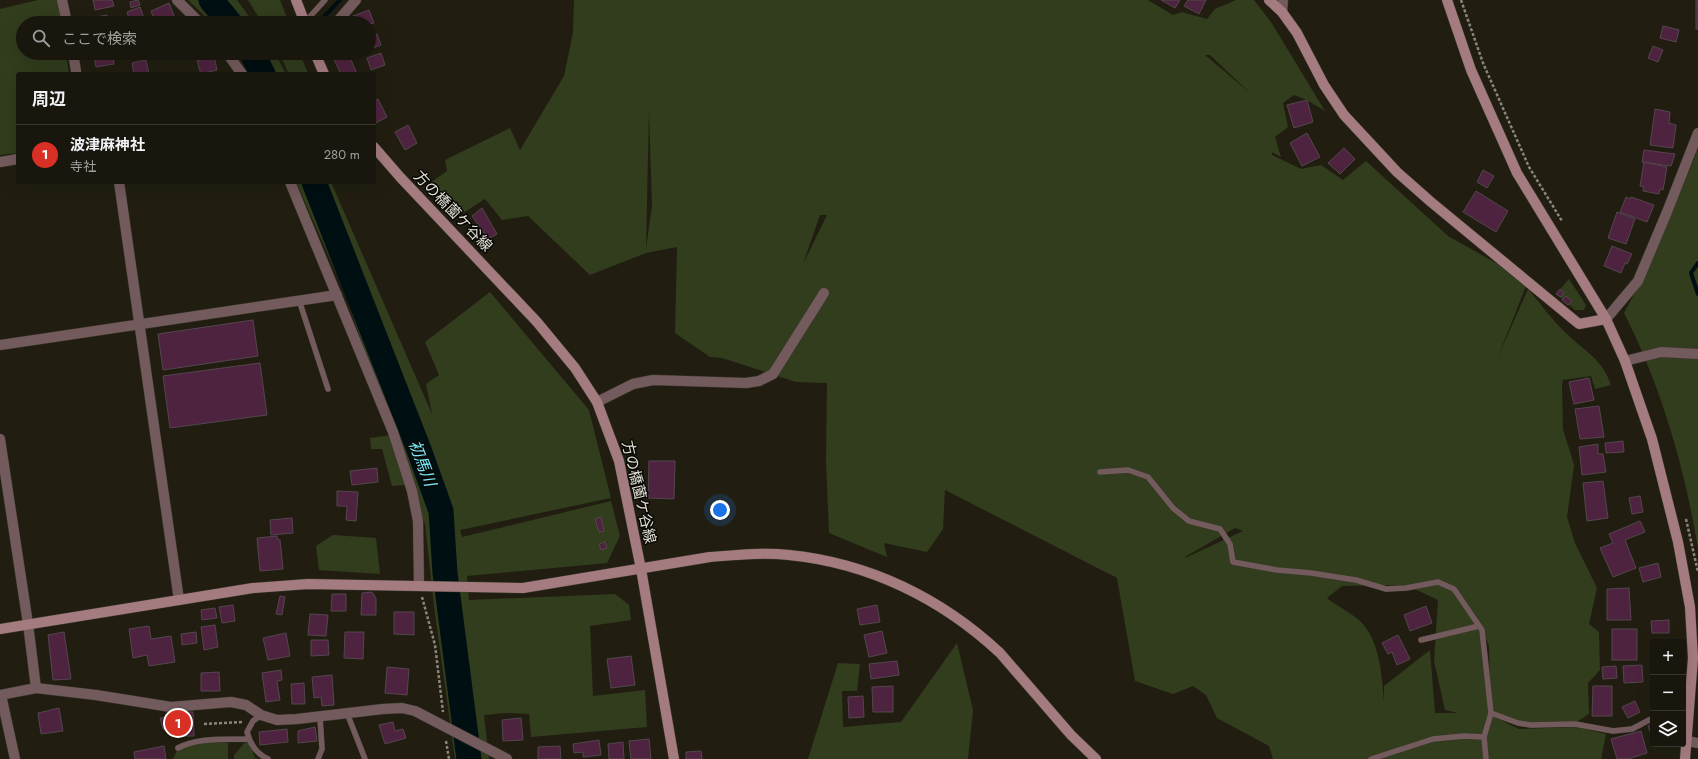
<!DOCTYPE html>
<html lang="ja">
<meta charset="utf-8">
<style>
body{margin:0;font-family:Jost,"Noto Sans JP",sans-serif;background:#221f16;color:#f1f3f6}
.controls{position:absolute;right:12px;bottom:12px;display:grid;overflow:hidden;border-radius:4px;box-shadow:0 4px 16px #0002}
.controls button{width:36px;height:36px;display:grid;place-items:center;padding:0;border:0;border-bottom:1px solid #37352e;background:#19160d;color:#f1f3f6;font:20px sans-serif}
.you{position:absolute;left:720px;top:510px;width:14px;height:14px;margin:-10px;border:3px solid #fff;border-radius:50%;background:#1a73e8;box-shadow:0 0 0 6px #1a73e833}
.badge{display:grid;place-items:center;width:26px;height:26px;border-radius:50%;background:#d93025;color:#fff;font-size:13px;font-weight:700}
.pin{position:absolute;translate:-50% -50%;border:2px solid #fff;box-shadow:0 1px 4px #0006}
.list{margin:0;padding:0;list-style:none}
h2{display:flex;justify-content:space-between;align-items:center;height:52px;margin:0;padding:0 16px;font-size:17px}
h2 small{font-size:13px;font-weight:400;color:#9f9f9d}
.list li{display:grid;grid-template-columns:26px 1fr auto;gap:12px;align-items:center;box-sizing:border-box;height:60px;padding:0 16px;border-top:1px solid #37352e}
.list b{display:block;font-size:15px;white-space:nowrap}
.list p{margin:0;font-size:13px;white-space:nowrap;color:#9f9f9d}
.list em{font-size:13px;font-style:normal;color:#9f9f9d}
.icon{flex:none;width:22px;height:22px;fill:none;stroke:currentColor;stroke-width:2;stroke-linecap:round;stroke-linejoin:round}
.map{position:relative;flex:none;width:1698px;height:759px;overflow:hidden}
.search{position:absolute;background:#19160d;box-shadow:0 4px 16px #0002;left:16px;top:16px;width:360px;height:44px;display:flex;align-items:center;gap:10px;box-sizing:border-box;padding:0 14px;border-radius:22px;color:#9f9f9d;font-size:15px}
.panel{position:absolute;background:#19160d;box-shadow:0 4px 16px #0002;left:16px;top:72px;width:360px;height:112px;border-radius:4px}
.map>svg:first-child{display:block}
</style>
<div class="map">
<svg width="1698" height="759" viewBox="0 0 1698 759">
<rect width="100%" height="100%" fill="#211e11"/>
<g fill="#313d1d" fill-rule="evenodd">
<path d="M38,0H58L62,23H23V53H66L69,74H18V153L0,155V9Z"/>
<path d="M188,0H237L254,23H212Z"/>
<path d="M248,0H280L289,23H262Z"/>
<path d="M574,0H1148L1173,15L1182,12L1207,19L1215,9L1236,0H1254L1271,22L1325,111L1307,100L1294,95L1283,103L1288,127L1275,137L1281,157L1272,152V155L1301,169L1321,165L1343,180L1366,161L1448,236L1528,281L1498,357L1528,289C1540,303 1551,319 1565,332C1584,351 1602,358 1611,385L1595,389L1591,376L1563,380L1562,386L1563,429L1574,465L1567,517L1575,543L1597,588L1589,624L1599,632L1600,670L1588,683L1589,714L1578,721L1531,725L1500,717L1490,706L1491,713L1488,714L1519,729L1577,727L1606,734L1601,759H1273L1269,746L1217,718L1206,695L1193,686L1173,694L1135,681L1117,578L945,490L943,529L927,552L884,543L887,557L829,533L826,462L827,383L796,382L722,358L710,357L675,333L677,247L646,253L590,275L528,216L502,220L485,199L463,213L430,183L447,171L445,160L510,128L520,150L564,76L573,32ZM1205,55H1210L1250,93ZM649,111L652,206L646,248ZM820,215H827L804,262V261ZM1235,528L1243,531L1185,558V557ZM1406,585L1438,600L1434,661L1445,710L1458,713H1435L1430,650L1384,686V702C1382,676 1380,640 1360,621C1350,612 1337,606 1327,598L1342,586ZM1483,631L1489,646L1490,699Z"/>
<path d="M238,53H275L286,74H251L248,66Z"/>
<path d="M279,53H300L308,74H289Z"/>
<path d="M1698,149V549C1685,468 1661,386 1624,313C1653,260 1675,205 1698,149Z"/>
<path d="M296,182H331L432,414L426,384L439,375L425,342L490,292L589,410L611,498L460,530L462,537L611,501L620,536L607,563L467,576L469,600L615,594L629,605L631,620L590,626L593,696L645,690L647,727L531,737L529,714L506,713L484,715L489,759H455L434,606L425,524L344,291Z"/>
<path d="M1569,279L1586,305L1584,310H1575L1556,294Z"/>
<path d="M392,435L405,485L392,486L382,449H371L370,438Z"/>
<path d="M333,535L376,538L380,574L319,570L316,546Z"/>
<path d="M957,643L973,710L968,759H808L838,663L860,664L857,691H842L843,727L901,722Z"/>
<path d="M248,739L255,758L258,759H234V755Z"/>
<path d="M198,741L228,743V759H173L178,748Z"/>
</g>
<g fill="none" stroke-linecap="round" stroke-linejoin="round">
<g stroke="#000f12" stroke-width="4">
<path d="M318,23L340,0"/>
<path d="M1698,263L1691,273L1698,294"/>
</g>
<g stroke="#000f12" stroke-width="25">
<path d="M211,0L230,23"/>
<path d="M252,53L263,74"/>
<path d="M314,182L418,447L441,511L445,573L469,759"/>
</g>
</g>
<g fill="#4e233f" stroke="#54464e">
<path d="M93,0H112L114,6L95,10Z"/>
<path d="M138,0L140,5L131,8L130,2Z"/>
<path d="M1161,0H1180L1175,8Z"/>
<path d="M1188,0H1206L1199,14L1184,6Z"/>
<rect x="1696" y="0" width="2" height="29"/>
<path d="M169,3L177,23H156L151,11Z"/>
<path d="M140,7L144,18L130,22L127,12Z"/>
<path d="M369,10L374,23L369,24V23H347L345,19Z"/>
<path d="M107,15L108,23H91L90,18Z"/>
<path d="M1663,26L1679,30L1676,42L1660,38Z"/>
<path d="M377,34L381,45L369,49V36Z"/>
<path d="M1653,46L1663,50L1658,62L1648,58Z"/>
<path d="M112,53L114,64L96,67L94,56Z"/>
<path d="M331,53H348L357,74H341Z"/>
<path d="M381,53L385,65L371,70L367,58Z"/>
<path d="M214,56L217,70L201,74L197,61Z"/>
<path d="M146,60L149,74H134L132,63Z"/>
<path d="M378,99L387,117L374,124V101Z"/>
<path d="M1307,100L1313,122L1294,128L1287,105Z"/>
<path d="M1655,109L1670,112L1669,123L1676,125L1673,148L1650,145Z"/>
<path d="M408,125L417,143L405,150L395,132Z"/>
<path d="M1307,133L1320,157L1302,166L1290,143Z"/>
<path d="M1344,148L1355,159L1340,174L1328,163Z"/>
<path d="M1644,150L1675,154L1671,166L1642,162Z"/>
<path d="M1644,162L1667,167L1663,190L1660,189L1659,194L1643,191L1644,187L1640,186Z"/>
<path d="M1483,170L1494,176L1487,188L1477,182Z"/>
<path d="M1476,191L1508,211L1496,232L1463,212Z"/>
<path d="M1626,197L1630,199L1631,197L1654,205L1647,222L1620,212Z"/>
<path d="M482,208L497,234L488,239L472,216Z"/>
<path d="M1617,212L1635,219L1626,244L1608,238Z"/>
<path d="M1612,246L1632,254L1627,264L1625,263L1621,273L1604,266Z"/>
<path d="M1560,289L1564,293L1561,297L1556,294Z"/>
<path d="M1566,296L1572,301L1568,305L1562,300Z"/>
<path d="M253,320L258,356L163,370L158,334Z"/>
<path d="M260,363L267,415L170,428L163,376Z"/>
<path d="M1589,378L1594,400L1574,404L1569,382Z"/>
<path d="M1599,406L1604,437L1580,439L1575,409Z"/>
<path d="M1623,441L1624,452L1606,453L1605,443Z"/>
<path d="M1598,444V454H1603L1606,472L1582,475L1579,447Z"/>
<path d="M649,461H675L674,499L648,498Z"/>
<path d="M377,468L378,482L352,485L350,471Z"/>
<path d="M1603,481L1608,518L1587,521L1583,483Z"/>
<path d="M337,491L358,492L356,521L346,520L347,506H337Z"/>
<path d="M1640,496L1643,512L1632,514L1629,498Z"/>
<path d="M601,517L604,531L599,532L595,519Z"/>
<path d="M292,518L293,533L271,535L270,520Z"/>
<path d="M1640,521L1645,532L1625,540L1636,568L1613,577L1600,548L1613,543L1609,534Z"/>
<path d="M277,536L278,540H280L283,569L260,571L257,538Z"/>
<path d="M605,542L607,548L601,550L599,544Z"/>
<path d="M1658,563L1661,577L1643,582L1639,568Z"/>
<path d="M1629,588L1631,620H1607V589Z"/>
<path d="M372,592L376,598V615H361L362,593Z"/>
<path d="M332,594H346V611H331Z"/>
<path d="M280,596L285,597L282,615L276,614Z"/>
<path d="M233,605L235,621L222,623L219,607Z"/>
<path d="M877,605L880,622L860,625L857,609Z"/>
<path d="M1426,606L1432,623L1410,631L1404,615Z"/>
<path d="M215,608L217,618L202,620L201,610Z"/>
<path d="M394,612H414V635L394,634Z"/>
<path d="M310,614L328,615L326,636L308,635Z"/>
<path d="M1669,620V633H1652L1651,621Z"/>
<path d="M215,625L218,647L204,650L201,627Z"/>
<path d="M149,626L151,639L171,636L175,662L149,666L147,655L133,658L129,629Z"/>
<rect x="1612" y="629" width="25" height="31"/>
<path d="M882,631L887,653L869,657L864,635Z"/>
<path d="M64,632L71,679L53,680L48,635Z"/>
<path d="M196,632L197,643L182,645L181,634Z"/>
<path d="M345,632H364L363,659L344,658Z"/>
<path d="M286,633L290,656L268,660L263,638Z"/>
<path d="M1398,635L1410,659L1397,665L1392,652L1388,654L1382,643Z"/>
<path d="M311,640H328L329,655L311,656Z"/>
<path d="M631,656L635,685L611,688L607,659Z"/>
<path d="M897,661L899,675L871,679L869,664Z"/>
<path d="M1642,665L1643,682L1624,683L1623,666Z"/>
<path d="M1616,666L1617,678L1603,679L1602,667Z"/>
<path d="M387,667L409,669L407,695L385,693Z"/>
<path d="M281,670L282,680L277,681L280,700L266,702L262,673Z"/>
<path d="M219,672L220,691H201V673Z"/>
<path d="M332,675L334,705L322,706L321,697L314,698L312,677Z"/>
<path d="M304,683L305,704H292L291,684Z"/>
<path d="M893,686V712H873L872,687Z"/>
<path d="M1593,686H1612V716H1592Z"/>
<path d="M863,696L864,717L849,718L848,697Z"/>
<path d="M1635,701L1640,712L1628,718L1622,707Z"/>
<path d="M59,708L63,731L41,734L38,713Z"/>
<path d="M174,712H193L194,736H180L179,728L163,729L160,718L174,717Z"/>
<path d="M521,718L523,740L503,741L502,720Z"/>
<path d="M393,722L395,731L403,729L406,738L385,744L379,725Z"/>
<path d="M1653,724V740L1648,726Z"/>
<path d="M315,727L317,741L298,743V731Z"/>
<path d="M287,729L288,742L260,745L259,732Z"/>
<path d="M1641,731L1647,753L1628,759H1617L1611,739Z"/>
<path d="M649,739L651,759H631L629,741Z"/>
<path d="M599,740L601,755L583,757V752L574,753L573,744Z"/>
<path d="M623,742L624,759H609L608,744Z"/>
<path d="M164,746L166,759H135L134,752Z"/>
<path d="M560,746L561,759H538V747Z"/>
<path d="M701,751L702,759H686V752Z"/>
</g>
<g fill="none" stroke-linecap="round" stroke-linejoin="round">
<g stroke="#3c392d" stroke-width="6">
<g id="lane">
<path d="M305,22L325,0"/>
<path d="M299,300L328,389"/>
<path d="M1100,472L1128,470L1148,477L1173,508L1189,521L1220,529L1230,544L1233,562L1277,570L1311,573L1356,580L1386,589L1406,588L1438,582L1454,589L1482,630L1491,713L1484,737L1486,759"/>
<path d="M1421,640L1479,626"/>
<path d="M347,713L365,759"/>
<path d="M1491,713L1518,723L1531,725L1575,724L1613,731L1632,729L1653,718"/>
<path d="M261,715L253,721L247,732C250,744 257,754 268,759"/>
<path d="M178,748C198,737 225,740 248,739"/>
<path d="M318,759L322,749L320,717"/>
<path d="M1371,759L1433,739L1464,736L1484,737"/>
</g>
</g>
<g stroke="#3c392d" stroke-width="11">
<g id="street">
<path d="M62,0L67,23"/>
<path d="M177,0L200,23"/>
<path d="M1282,12L1283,0"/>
<path d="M336,23L356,0"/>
<path d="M73,53L76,71"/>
<path d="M227,53L242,74"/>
<path d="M0,162L18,159"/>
<path d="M119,182L179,600"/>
<path d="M290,182L393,432L412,491L418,521L419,585"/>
<path d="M1606,319L1638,281L1667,212L1698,133"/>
<path d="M0,345L337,295"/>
<path d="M1625,361L1661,352L1698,354"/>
<path d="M597,402L633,384L653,380L746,383L759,381L773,374L824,293"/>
<path d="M0,439L28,624L36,688"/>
<path d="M0,695L36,688L96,695L171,707L231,702L246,705L261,715L277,720L297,719L383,709L402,708L415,711L507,759"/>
<path d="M1,695L15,759"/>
<path d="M1687,741L1698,743"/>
</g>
</g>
<g stroke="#3c392d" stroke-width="11">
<g id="secondary">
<path d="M296,0L305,23"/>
<path d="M1269,0L1282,12L1297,33L1324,85L1344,115L1397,172L1431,202L1579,324L1606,319"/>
<path d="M1447,0L1471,70L1517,173L1606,319L1625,361L1652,439L1678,542L1690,607L1693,658L1685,759"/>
<path d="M315,53L324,74"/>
<path d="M374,147L400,177L537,322L575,368L597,402L619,461L641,569L674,759"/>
<path d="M0,629L253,588L308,584L523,588L710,557C736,555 762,552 789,555C869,563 941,598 1000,653L1071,735L1096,759"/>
</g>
</g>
<g stroke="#89867c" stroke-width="2.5" stroke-dasharray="3 2" stroke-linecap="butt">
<path d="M1461,0L1483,63L1529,167L1562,221"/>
<path d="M1686,519L1698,572"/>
<path d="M422,597L435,645L443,712"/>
<path d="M204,724L242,722"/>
<path d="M446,741L449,759"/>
</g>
<use href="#lane" stroke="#735a5c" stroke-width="5.5"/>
<use href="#street" stroke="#735a5c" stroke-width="10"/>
<use href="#secondary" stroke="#a47b7f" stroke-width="10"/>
</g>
<g text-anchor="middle" stroke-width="3" stroke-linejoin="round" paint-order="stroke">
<g font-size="15" fill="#e2e0d7" stroke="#090804">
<text transform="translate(453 211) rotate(46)" y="5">方の橋薗ケ谷線</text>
<text transform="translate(639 492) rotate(77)" y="5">方の橋薗ケ谷線</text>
</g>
<g font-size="16" font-style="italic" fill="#79e9f9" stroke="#090804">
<text transform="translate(423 463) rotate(69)" y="6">初馬川</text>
</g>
</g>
</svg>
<div class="controls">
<button>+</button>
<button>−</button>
<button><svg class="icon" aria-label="layers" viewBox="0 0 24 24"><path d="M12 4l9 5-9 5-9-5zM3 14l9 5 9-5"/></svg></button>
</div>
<div class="you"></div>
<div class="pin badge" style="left:178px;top:723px">1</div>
<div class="search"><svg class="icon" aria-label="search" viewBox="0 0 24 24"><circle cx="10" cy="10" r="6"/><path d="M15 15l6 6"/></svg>ここで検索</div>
<section class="panel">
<h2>周辺<small></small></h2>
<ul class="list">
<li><span class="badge">1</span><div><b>波津麻神社</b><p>寺社</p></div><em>280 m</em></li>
</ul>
</section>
</div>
